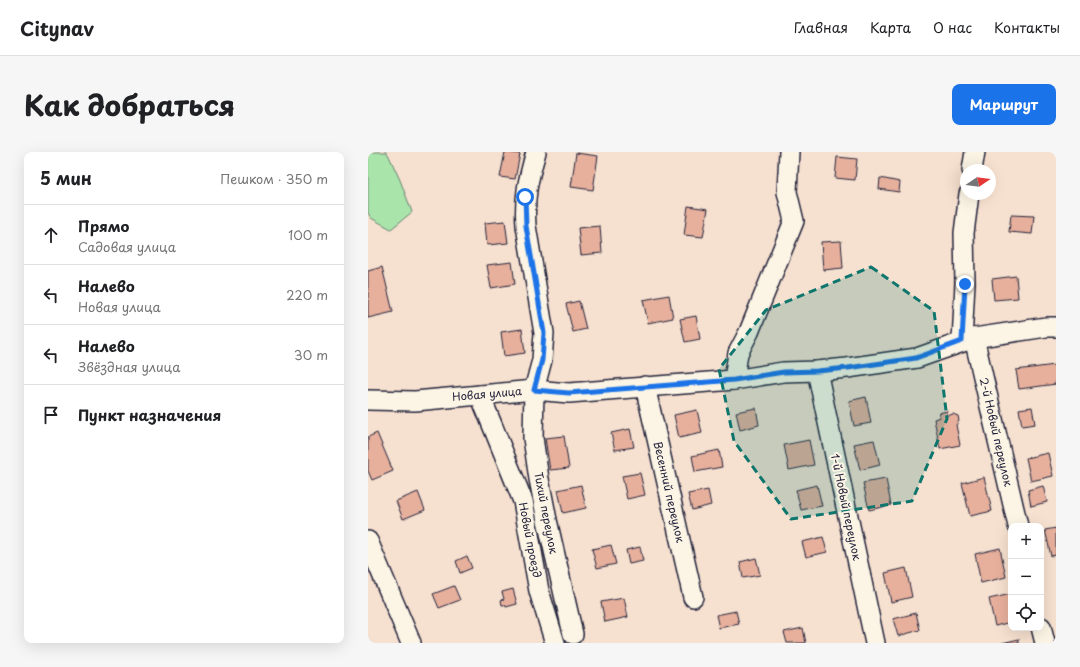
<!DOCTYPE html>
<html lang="ru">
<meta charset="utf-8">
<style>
body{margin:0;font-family:"Playpen Sans",sans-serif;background:#f6f6f6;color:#202124}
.controls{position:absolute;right:12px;bottom:12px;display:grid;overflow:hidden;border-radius:8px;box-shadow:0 4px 16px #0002}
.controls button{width:36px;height:36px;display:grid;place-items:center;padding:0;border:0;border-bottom:1px solid #e0e0e0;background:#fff;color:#202124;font:20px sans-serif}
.compass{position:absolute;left:592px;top:12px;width:36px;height:36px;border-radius:50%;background:#fff;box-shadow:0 4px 16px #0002;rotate:77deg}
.stop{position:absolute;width:12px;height:12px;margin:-9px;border:3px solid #1a73e8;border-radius:50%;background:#fff}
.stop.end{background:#1a73e8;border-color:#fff;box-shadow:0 1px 4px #0008}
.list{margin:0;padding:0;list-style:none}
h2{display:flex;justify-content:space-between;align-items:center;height:52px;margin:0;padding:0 16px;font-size:17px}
h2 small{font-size:13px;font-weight:400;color:#757577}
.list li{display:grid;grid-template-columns:26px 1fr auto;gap:12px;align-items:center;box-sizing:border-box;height:60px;padding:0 16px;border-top:1px solid #e0e0e0}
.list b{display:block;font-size:15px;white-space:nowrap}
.list p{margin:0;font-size:13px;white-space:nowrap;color:#757577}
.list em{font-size:13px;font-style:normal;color:#757577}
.icon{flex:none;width:22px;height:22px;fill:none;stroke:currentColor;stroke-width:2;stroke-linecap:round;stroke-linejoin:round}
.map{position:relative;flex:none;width:688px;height:491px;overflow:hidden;border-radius:8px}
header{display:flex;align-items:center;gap:24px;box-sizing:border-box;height:56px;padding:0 20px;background:#fff;border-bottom:1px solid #e0e0e0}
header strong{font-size:19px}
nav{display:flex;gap:22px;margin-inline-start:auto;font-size:14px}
.intro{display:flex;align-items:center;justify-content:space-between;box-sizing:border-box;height:96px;padding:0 24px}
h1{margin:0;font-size:28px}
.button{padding:10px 18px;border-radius:8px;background:#1a73e8;color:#fff;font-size:14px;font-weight:700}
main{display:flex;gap:24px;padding:0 24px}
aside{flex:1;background:#fff;border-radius:8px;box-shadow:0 4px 16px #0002}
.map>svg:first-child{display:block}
</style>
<header>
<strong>Citynav</strong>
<nav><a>Главная</a><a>Карта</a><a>О нас</a><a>Контакты</a></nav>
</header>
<div class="intro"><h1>Как добраться</h1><a class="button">Маршрут</a></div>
<main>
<aside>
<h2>5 мин<small>Пешком · 350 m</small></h2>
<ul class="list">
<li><svg class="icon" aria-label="ahead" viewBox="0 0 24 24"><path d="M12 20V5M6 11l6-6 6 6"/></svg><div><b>Прямо</b><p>Садовая улица</p></div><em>100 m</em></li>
<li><svg class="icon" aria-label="left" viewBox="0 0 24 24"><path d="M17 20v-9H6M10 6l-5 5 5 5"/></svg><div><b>Налево</b><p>Новая улица</p></div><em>220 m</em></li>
<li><svg class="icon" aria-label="left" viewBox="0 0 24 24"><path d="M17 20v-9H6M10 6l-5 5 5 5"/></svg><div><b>Налево</b><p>Звёздная улица</p></div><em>30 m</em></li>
<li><svg class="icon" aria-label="arrive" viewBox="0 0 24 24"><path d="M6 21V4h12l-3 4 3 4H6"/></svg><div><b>Пункт назначения</b></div></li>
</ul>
</aside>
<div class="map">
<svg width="688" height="491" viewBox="0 0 688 491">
<rect width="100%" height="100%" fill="#f6e0cf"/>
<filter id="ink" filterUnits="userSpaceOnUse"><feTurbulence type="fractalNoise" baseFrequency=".025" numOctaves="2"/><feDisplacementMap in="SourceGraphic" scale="8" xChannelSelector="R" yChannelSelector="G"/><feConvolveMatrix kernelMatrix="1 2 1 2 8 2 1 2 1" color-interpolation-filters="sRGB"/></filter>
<g filter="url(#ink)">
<path fill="#a9e4aa" stroke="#668372" d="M0,0H18L20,2L32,28L44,60L23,77L3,66L0,61Z"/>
<g fill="#e7b09c" stroke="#22223b">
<path d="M137,0L152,2L147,27L132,25Z"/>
<path d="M208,1L230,4L225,38L203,35Z"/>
<path d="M469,5L489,7L487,28L467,26Z"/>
<path d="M512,26L532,30L531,40L511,37Z"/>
<path d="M320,54L340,57L335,85L316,83Z"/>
<path d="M643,63L666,64L664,82L641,80Z"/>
<path d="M137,69L140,91L119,93L117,71Z"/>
<path d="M232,74L234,101L213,103L210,76Z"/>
<path d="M473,89L475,116L455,118L453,90Z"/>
<path d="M144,110L147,132L123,136L119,113Z"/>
<path d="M14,115L25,160L0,166V119Z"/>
<path d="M648,124L650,146L626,148L624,127Z"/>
<path d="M301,143L305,166L280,171L275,148Z"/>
<path d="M211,149L218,177L205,180L198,152Z"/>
<path d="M328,164L332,187L317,190L312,167Z"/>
<path d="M154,177L157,201L136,204L133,180Z"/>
<path d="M687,213L688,232L651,237L648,218Z"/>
<path d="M498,245L503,271L486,274L481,249Z"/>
<path d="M664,255L667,272L654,274L651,257Z"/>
<path d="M388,256L391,273L372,278L368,260Z"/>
<path d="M329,258L334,281L311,286L306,263Z"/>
<path d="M579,259V264L585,262L590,264L591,269L588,273L592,293L572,297L566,267L572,265L571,261Z"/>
<path d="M262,277L266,295L247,298L243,281Z"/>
<path d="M9,281L25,319L4,328L0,319V285Z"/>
<path d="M196,284L201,316L182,318L177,286Z"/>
<path d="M441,288L446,313L421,318L416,293Z"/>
<path d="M506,288L512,313L492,318L486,292Z"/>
<path d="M351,298L354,315L327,320L324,304Z"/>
<path d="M680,301L685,324L663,329L658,306Z"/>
<path d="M272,321L277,343L259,347L254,324Z"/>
<path d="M616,325L624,359L602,364L594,331Z"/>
<path d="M518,327L523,353L501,358L495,331Z"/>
<path d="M213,333L218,356L195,361L190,338Z"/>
<path d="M449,333L454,354L433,358L428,338Z"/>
<path d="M675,334L679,350L663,354L660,338Z"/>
<path d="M340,338L343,353L324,358L320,342Z"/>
<path d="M50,340L57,358L35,367L28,349Z"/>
<path d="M688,376V403L683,404L677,378Z"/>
<path d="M455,385L459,400L438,405L434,390Z"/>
<path d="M243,393L248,412L229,416L224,397Z"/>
<path d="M272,395L275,409L261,412L258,398Z"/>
<path d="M632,396L638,425L613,431L607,402Z"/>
<path d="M99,404L104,416L92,421L88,409Z"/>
<path d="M388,406L392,423L375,426L372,410Z"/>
<path d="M538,416L544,445L523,450L517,421Z"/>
<path d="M86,434L92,448L71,456L65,442Z"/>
<path d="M145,437L149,452L138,455L137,453H134L133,448L136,447L134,440Z"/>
<path d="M643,442V470L627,474L621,447Z"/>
<path d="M256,446L260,465L237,470L233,450Z"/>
<path d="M368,459L371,472L351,476L348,463Z"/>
<path d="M548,461L552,478L530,484L525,467Z"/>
<path d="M435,476L438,491H419L416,480Z"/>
<path d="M651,487V491H634Z"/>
</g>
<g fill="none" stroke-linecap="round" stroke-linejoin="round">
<g stroke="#22223b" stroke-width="22">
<g id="minor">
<path d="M168,0C160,28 156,44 158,74L176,181L174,208L166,238L165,286L171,327L179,368L205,482"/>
<path d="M604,18L607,0"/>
<path d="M606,186L650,374"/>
<path d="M594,189L597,131L596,81L601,42"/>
<path d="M449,219L507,491"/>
<path d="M366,228L370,201L381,180L426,69L419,40L421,0"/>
<path d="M277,234L325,445"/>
<path d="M112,243L155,349L171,439L187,491"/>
<path d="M0,248L47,249L166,238L201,241L366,228L415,220L449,219L479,216L549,206L606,186L678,175H688"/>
<path d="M0,389L43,491"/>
<path d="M673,475L677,491"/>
</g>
</g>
<use href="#minor" stroke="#fcf5e5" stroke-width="19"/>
</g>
</g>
<g fill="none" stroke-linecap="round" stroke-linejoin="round" filter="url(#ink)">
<path stroke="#1a73e8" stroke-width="5" d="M157,45L158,74L176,181L174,208L166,238L201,241L366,228L416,220L449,219L480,216L548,206L594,189L597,132"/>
</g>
<path fill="#0f766e" fill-opacity="0.2" stroke="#0f766e" stroke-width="3" stroke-dasharray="8 5" stroke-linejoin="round" d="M503,115L566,159L579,267L544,349L423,367L366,289L351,217L398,158Z"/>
<g text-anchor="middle" stroke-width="4" stroke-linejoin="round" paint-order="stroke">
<g font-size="11" fill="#22223b" stroke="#fcf5e5">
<text transform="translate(119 242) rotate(-5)" y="4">Новая улица</text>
<text transform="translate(628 280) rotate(77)" y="4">2-й Новый переулок</text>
<text transform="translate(301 340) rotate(77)" y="4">Весенний переулок</text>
<text transform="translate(478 355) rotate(78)" y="4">1-й Новый переулок</text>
<text transform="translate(178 361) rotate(79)" y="4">Тихий переулок</text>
<text transform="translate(162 388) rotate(79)" y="4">Новый проезд</text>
</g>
</g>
</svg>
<div class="controls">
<button>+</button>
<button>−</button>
<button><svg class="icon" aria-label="locate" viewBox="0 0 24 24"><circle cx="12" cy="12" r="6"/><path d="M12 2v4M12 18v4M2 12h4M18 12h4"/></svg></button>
</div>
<svg class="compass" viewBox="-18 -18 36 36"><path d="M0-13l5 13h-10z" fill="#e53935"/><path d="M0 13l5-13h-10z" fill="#757577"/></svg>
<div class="stop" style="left:157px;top:45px"></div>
<div class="stop end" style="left:597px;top:132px"></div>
</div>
</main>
